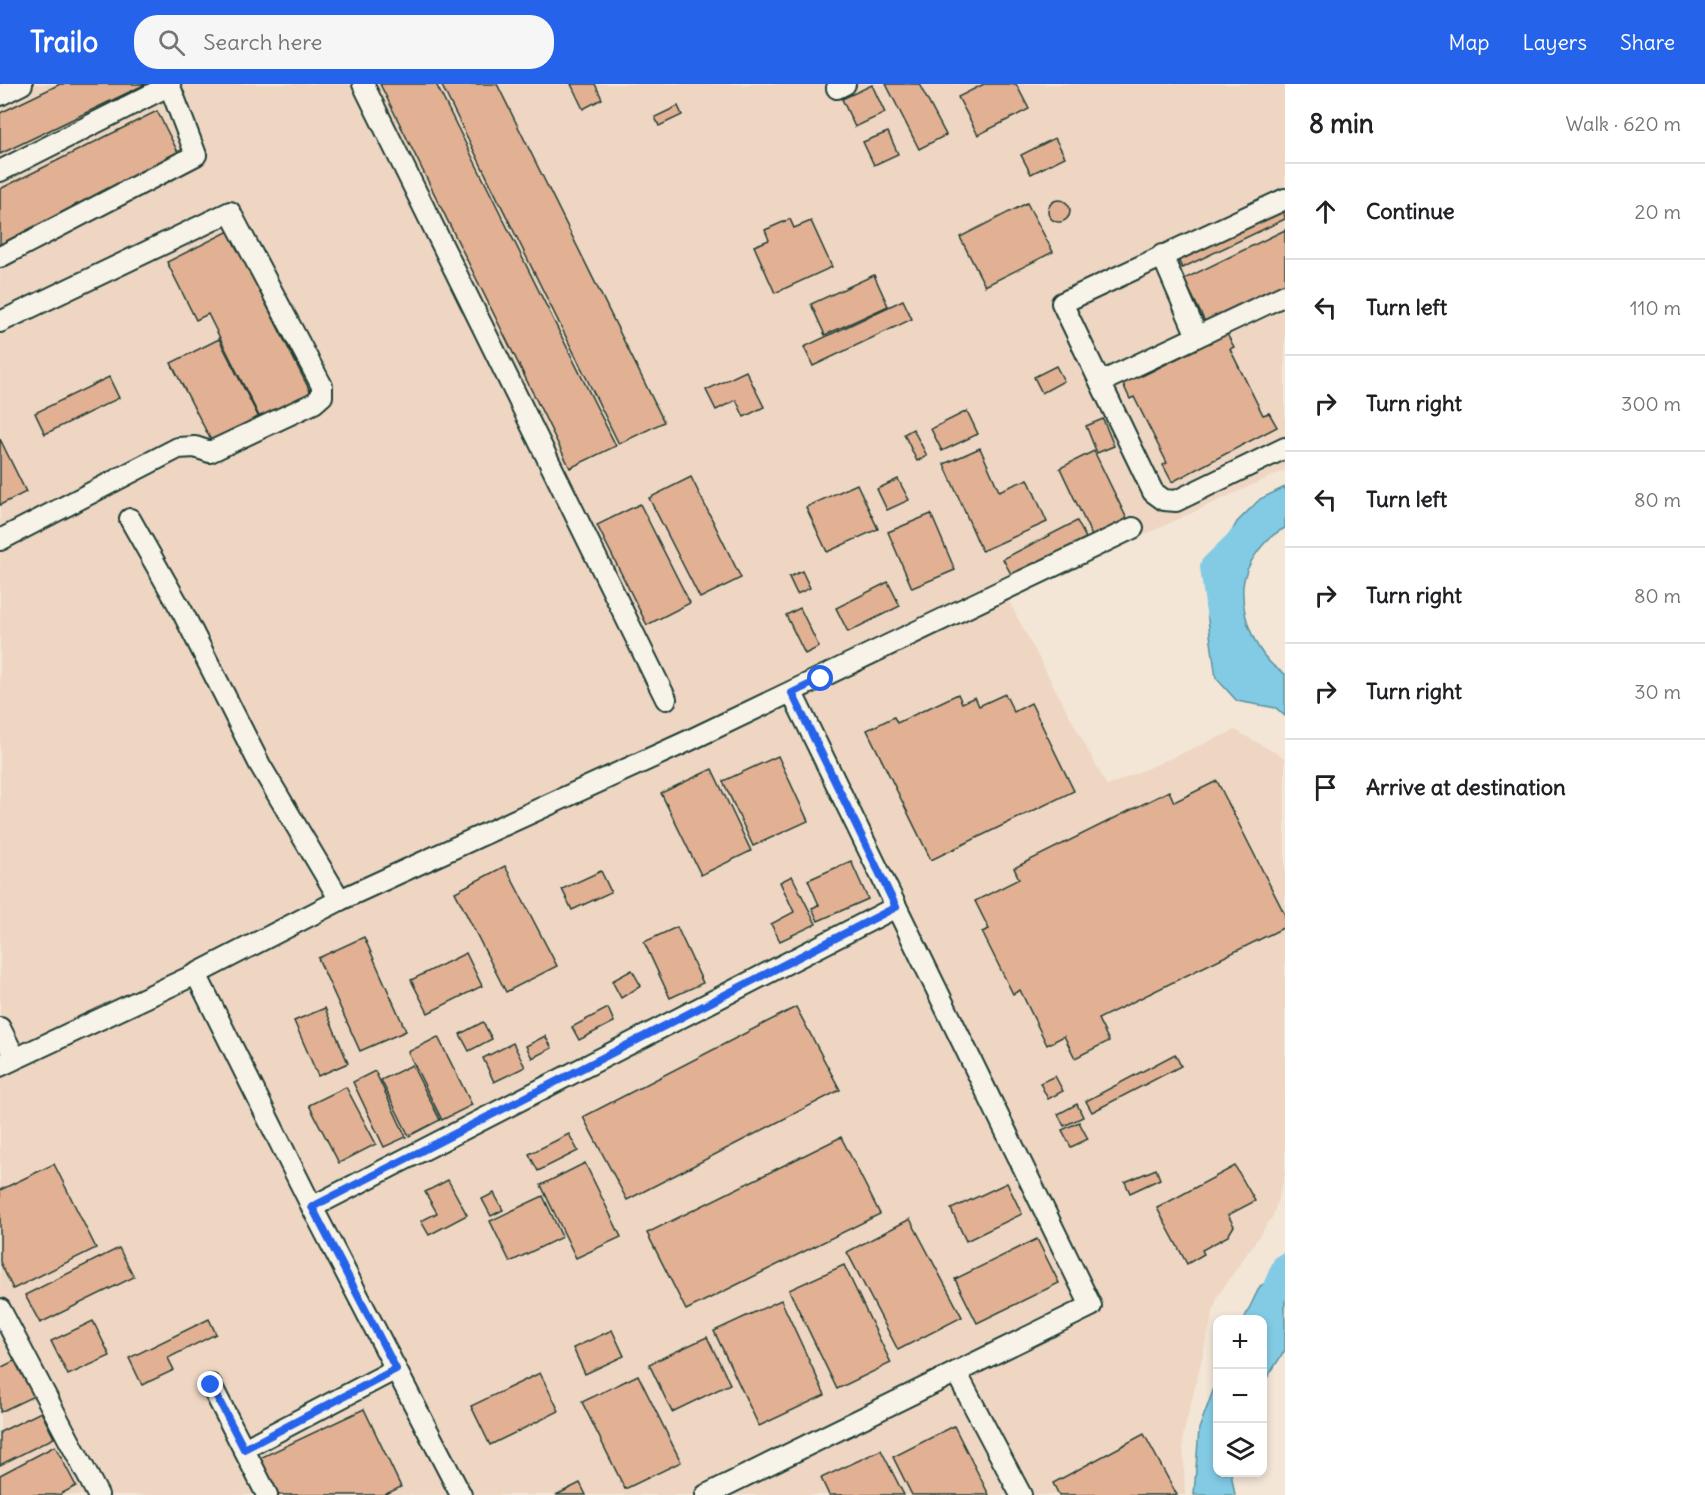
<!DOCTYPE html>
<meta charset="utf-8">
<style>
body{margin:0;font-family:Delius,sans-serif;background:#f6f6f6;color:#202124}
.controls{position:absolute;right:18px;bottom:18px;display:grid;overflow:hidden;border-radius:12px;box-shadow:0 3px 9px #0003}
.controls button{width:54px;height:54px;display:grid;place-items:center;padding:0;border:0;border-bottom:2px solid #e0e0e0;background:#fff;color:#202124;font:30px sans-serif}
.stop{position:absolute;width:18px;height:18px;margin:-14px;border:4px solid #2563eb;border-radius:50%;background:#fff}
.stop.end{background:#2563eb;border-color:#fff;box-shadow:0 2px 6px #0008}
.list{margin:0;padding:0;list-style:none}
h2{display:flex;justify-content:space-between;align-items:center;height:78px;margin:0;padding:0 24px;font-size:26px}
h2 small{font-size:20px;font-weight:400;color:#757577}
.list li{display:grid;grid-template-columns:39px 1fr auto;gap:18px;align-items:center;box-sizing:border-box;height:96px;padding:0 24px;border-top:2px solid #e0e0e0}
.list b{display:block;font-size:22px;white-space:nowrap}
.list em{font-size:20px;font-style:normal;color:#757577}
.icon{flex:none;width:33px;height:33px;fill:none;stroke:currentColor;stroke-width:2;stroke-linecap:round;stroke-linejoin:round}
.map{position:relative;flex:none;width:1285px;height:1411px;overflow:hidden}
header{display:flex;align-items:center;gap:36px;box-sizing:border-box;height:84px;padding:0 30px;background:#2563eb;color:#fff}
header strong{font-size:28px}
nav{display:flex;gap:33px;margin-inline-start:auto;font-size:21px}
.search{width:420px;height:54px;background:#f6f6f6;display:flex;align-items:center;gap:15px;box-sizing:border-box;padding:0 21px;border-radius:24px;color:#757577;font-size:22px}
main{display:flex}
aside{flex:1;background:#fff}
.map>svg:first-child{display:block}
</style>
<header>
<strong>Trailo</strong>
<div class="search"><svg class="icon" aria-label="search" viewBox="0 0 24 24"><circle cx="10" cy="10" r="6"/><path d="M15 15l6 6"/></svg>Search here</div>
<nav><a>Map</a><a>Layers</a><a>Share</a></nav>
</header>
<main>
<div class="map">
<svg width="1285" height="1411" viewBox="0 0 1285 1411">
<rect width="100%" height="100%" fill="#f3e6d7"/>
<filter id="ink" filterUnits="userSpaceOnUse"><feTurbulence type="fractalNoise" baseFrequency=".0167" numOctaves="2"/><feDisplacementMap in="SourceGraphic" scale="12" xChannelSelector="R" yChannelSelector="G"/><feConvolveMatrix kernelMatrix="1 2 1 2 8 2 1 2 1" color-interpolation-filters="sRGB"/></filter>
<g filter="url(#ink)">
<path fill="#eed6c3" d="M0,0H1285V386L1007,514L1107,702L1235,646L1285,674V1091L1273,1132L1217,1213L1183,1352L1185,1411H0Z"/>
<g fill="#83cbe4" stroke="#5b929e" stroke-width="1.5">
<path d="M1285,403V444C1265,453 1245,480 1243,502C1241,534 1257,575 1285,590V632L1276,624L1237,617L1216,594L1206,521L1221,468L1237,438L1260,415Z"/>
<path d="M1285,1188V1266L1263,1300L1262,1236L1244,1235L1260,1202Z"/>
<path d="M1217,1296L1218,1388L1231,1389L1235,1411H1194L1199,1345Z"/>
</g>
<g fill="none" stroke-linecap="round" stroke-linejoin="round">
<g stroke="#83cbe4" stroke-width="26">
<path d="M1219,527L1213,483L1269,428L1285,420"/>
<path d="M1262,1236L1285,1182"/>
</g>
</g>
<g fill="#e2b193" stroke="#1f3d34" stroke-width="1.5">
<path d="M60,0H146L0,70V29Z"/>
<path d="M380,0H436L616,362L570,384Z"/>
<path d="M441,0H497L664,338L619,360Z"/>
<path d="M571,0H595L602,15L583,25Z"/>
<path d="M886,0H919L946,51L919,65Z"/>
<path d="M984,0H1016L1029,25L978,51L958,13Z"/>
<path d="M872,1L885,29L855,43L842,15Z"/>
<path d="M678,22L682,31L659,42L655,33Z"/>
<path d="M157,27L182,76L0,165V105Z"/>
<path d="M888,48L898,70L874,81L863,58Z"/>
<path d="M1055,54L1065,73L1031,90L1021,71Z"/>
<circle cx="1059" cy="127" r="11"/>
<path d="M1027,119L1053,168L985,202L960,153Z"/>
<path d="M1283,121L1285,135L1182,184L1176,171Z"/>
<path d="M790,135L794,144L811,137L832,183L775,209L754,162L769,156L765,146Z"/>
<path d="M1285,146V208L1208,244L1184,195Z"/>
<path d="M229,147L313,313L262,338L208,230L196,236L167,178Z"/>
<path d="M874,191L888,222L825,251L811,220Z"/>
<path d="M903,216L912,235L813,282L804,263Z"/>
<path d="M1227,250L1234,263L1230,265L1263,331L1269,329L1277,343L1172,398L1163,381L1167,379L1134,313L1130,315L1122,298L1140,289L1142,292Z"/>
<path d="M219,255L261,338L214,362L171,279Z"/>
<path d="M1056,282L1064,297L1042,309L1034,293Z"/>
<path d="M746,287L764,323L744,333L736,316L716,326L706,306Z"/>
<path d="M109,293L119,314L45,350L35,329Z"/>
<path d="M967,327L978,350L942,367L931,345Z"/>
<path d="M1103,335L1114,362L1097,369L1086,342Z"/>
<path d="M913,345L927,372L917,377L904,350Z"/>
<path d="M0,355L26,408L0,421Z"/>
<path d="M980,364L999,407L1028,395L1047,438L982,467L944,380Z"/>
<path d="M1094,367L1127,435L1092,452L1060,384Z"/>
<path d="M691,393L741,494L700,514L649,414Z"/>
<path d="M898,395L909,416L887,426L877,405Z"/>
<path d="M857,400L878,445L827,468L806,423Z"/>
<path d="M640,420L690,519L647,541L597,441Z"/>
<path d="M931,430L955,486L912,504L888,448Z"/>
<path d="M1077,437L1086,454L1012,492L1003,475Z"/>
<path d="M802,487L810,504L797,510L789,493Z"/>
<path d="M888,498L900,522L848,548L836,524Z"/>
<path d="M800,524L819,563L805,570L786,531Z"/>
<path d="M958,610L962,619L975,613L979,622L1005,610L1014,628L1031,619L1074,707L931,776L867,646L894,633L897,639Z"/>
<path d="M778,672L808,737L753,762L723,697Z"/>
<path d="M712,685L751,767L701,791L661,709Z"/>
<path d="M1217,697L1285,831V843L1098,935L1109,957L1075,974L1064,952L1047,961L1020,906L1013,910L982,848L989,845L975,817L1019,795L1014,784L1169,707L1174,718Z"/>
<path d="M851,777L868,815L818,837L812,824L819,821L808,796Z"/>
<path d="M505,782L557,882L506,908L455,808Z"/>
<path d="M601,787L611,808L572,826L562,805Z"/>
<path d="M792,792L816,840L780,857L771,840L794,828L780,798Z"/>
<path d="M677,843L703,899L670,914L644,858Z"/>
<path d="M364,853L406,947L360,967L318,874Z"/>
<path d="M466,869L482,902L428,929L411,896Z"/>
<path d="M632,886L641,902L621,914L612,897Z"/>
<path d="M796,923L840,1006L627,1116L583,1033Z"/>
<path d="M325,924L348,979L318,992L294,937Z"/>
<path d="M608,924L614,938L579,956L572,943Z"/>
<path d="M483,938L492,955L469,967L460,950Z"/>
<path d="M545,952L552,964L532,974L526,962Z"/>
<path d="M438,953L472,1021L442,1036L408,968Z"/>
<path d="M513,959L525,983L494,998L483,974Z"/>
<path d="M1175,970L1181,982L1092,1028L1086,1017Z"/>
<path d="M412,981L440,1036L409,1052L381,996Z"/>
<path d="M375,987L406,1053L384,1063L353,998Z"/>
<path d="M1055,992L1063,1007L1048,1015L1040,999Z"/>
<path d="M346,1003L376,1060L339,1079L309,1021Z"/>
<path d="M1077,1020L1083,1033L1064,1042L1058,1030Z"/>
<path d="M1079,1038L1088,1055L1071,1063L1062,1046Z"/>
<path d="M569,1050L578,1067L538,1087L529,1070Z"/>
<path d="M841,1053L880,1130L686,1226L647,1149Z"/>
<path d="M585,1079L621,1153L576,1174L541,1101Z"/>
<path d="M54,1080L96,1164L13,1205L0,1178V1106Z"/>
<path d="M1235,1082L1255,1117L1228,1131L1234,1142L1228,1152L1202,1166L1204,1170L1187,1180L1157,1124Z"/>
<path d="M1156,1085L1160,1095L1130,1109L1125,1098Z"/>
<path d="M448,1096L467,1131L429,1151L421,1137L437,1129L425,1108Z"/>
<path d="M1007,1099L1022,1130L966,1157L951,1125Z"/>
<path d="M494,1109L503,1126L491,1132L482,1115Z"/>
<path d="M543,1112L562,1153L510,1178L490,1137Z"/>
<path d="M910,1135L962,1233L898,1266L847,1168Z"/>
<path d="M1037,1155L1059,1199L977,1239L955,1195Z"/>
<path d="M119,1164L134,1193L40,1239L25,1211Z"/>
<path d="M844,1181L891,1279L837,1305L789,1206Z"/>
<path d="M781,1216L825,1311L759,1342L714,1247Z"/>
<path d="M209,1235L216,1250L168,1274L174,1286L142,1301L129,1274Z"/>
<path d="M93,1237L110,1272L68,1291L51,1257Z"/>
<path d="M612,1246L624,1272L585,1290L573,1264Z"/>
<path d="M707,1253L730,1300L672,1328L649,1280Z"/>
<path d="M16,1276L34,1312L0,1328V1284Z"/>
<path d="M540,1289L559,1327L490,1361L471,1322Z"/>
<path d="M638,1291L681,1378L625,1405L582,1318Z"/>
<path d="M364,1325L401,1403L384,1411H277L260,1374Z"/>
<path d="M41,1328L54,1354L0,1381V1348Z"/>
<path d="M954,1342L989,1411H912L893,1373Z"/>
<path d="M1144,1350L1177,1411H1059L1053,1399Z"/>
<path d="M55,1362L76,1402L59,1411H0V1391Z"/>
<path d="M881,1366L904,1411H829L821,1394Z"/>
<path d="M580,1399L586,1411H556Z"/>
</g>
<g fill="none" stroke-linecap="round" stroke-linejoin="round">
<g stroke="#1f3d34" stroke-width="24">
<g id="minor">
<path d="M363,0L666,615"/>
<path d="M837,4L845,0"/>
<path d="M0,11L22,0"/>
<path d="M0,87L170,1"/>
<path d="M1285,115L1062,219L1153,408L1164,416L1176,417L1285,364"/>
<path d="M1162,171L1197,252"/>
<path d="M0,173L196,71L169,0"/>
<path d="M0,238L230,128L322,302V312L314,319L210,368L195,363L178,364L0,456"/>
<path d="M1101,298L1285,211"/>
<path d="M130,435L183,529L260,681L340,816"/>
<path d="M196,890L312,1123L461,1411"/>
<path d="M0,944L15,974"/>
<path d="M0,982L196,890L340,816L688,657L1133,444"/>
<path d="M312,1123L896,823"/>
<path d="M0,1225L98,1411"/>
<path d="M956,1288L1021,1411"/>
<path d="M211,1301L267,1411"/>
<path d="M244,1365L396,1285"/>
<path d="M706,1411L1091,1222L792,609"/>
</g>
</g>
<use href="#minor" stroke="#f7f3e8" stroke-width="20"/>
</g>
</g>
<g fill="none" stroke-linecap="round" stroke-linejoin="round" filter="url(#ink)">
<path stroke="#2563eb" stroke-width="8" d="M211,1301L244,1365L396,1285L312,1123L896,823L792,609L821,595"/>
</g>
</svg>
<div class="controls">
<button>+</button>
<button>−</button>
<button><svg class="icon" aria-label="layers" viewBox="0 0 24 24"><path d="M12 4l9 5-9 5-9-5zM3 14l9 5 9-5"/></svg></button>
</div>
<div class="stop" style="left:821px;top:595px"></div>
<div class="stop end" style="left:211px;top:1301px"></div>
</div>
<aside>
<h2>8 min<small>Walk · 620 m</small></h2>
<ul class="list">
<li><svg class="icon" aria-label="ahead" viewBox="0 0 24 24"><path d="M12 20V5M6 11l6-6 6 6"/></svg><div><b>Continue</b></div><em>20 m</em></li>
<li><svg class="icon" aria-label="left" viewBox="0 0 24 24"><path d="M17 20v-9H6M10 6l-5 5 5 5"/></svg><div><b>Turn left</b></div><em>110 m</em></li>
<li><svg class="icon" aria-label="right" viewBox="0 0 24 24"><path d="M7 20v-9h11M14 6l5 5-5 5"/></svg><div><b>Turn right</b></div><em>300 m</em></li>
<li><svg class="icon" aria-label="left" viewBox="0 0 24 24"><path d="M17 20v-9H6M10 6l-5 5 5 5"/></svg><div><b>Turn left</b></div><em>80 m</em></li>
<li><svg class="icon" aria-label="right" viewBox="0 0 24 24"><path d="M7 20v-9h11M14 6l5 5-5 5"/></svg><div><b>Turn right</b></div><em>80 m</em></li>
<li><svg class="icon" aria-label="right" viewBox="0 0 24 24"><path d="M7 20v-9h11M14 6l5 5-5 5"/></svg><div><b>Turn right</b></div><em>30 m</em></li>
<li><svg class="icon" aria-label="arrive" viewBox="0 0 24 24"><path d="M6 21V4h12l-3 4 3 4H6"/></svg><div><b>Arrive at destination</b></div></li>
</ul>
</aside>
</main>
